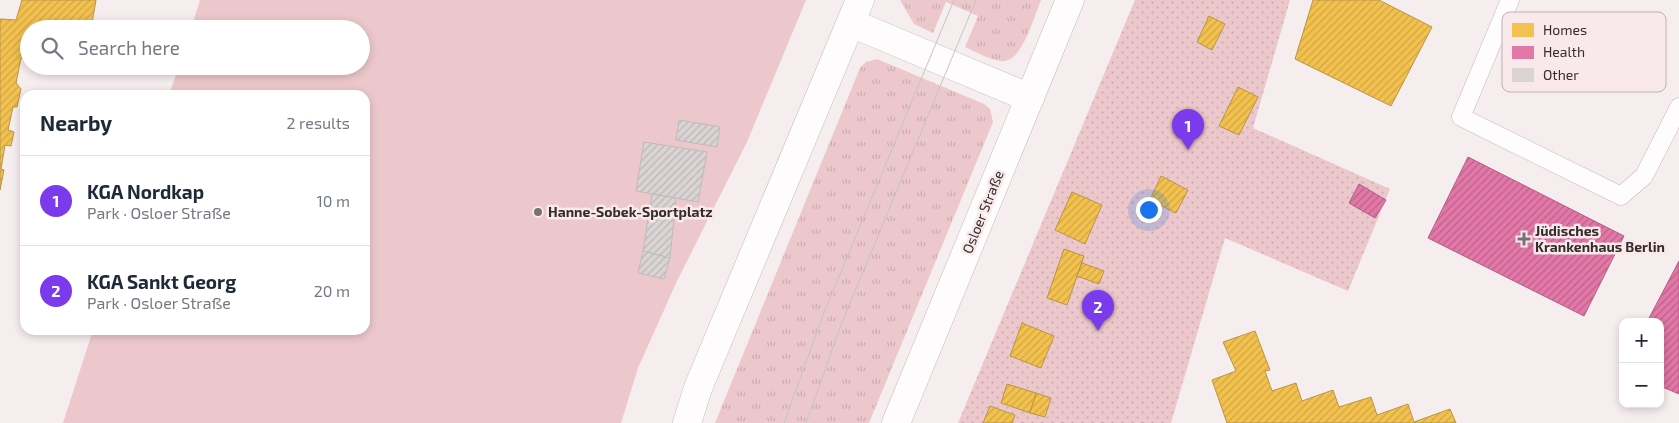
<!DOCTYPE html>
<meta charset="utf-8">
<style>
body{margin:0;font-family:"Exo 2",sans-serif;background:#f6f6f7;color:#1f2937}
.controls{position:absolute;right:15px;bottom:15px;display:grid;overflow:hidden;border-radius:10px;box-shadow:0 2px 8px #0003}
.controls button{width:45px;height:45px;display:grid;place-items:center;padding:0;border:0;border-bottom:1px solid #e0e1e3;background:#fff;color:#1f2937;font:25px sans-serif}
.you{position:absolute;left:1148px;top:209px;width:18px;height:18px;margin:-12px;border:4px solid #fff;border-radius:50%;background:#1a73e8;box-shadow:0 0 0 8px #1a73e833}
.badge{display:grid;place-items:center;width:32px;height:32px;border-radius:50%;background:#7c3aed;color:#fff;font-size:16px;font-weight:700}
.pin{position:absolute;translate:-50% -41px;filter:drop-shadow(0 1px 2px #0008)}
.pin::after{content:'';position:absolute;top:26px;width:18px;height:15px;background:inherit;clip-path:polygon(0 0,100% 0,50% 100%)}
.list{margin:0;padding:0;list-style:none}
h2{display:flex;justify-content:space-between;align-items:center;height:65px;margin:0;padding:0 20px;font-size:21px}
h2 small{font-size:16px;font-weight:400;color:#747a83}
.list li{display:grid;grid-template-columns:32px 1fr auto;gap:15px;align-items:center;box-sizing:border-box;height:90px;padding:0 20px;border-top:1px solid #e0e1e3}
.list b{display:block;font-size:19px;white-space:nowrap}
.list p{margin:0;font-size:16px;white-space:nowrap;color:#747a83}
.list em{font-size:16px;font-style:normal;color:#747a83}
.icon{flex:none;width:28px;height:28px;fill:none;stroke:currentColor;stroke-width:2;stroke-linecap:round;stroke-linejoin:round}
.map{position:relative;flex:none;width:1679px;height:423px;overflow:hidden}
.search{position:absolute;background:#fff;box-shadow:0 2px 8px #0003;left:20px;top:20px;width:350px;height:55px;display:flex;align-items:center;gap:12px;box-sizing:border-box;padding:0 18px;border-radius:28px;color:#747a83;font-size:19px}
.panel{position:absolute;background:#fff;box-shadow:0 2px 8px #0003;left:20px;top:90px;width:350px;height:245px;border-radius:15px}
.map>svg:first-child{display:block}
</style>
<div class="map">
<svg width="1679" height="423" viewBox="0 0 1679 423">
<defs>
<pattern id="grass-tufts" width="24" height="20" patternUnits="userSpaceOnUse" patternTransform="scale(1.25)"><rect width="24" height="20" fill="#ecc8cc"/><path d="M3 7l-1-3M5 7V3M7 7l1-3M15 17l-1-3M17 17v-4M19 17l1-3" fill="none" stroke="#cbacb0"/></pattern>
<pattern id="garden-dots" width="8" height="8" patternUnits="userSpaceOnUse" patternTransform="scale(1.25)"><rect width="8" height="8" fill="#ecc8cc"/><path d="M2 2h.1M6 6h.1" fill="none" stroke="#cbacb0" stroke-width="1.8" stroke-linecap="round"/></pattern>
<pattern id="homes-hatch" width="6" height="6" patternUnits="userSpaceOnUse" patternTransform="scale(1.25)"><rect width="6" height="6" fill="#f2c14e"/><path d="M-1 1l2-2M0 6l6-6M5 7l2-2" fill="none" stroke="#d0a644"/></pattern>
<pattern id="health-hatch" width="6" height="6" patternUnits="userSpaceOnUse" patternTransform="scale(1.25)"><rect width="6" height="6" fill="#e377a8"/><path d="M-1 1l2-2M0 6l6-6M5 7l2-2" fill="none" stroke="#b96289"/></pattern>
<pattern id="building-hatch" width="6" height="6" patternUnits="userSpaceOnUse" patternTransform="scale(1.25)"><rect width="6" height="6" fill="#dad4d4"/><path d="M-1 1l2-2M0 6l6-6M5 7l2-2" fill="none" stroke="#bcb6b6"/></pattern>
</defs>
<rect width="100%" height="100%" fill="#f6edee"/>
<g fill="url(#grass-tufts)">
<path d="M900,0H1041C1034,16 1022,64 1001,61C990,60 976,52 965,47L978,16L946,2L933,33L914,24Z"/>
<path d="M877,59L984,104L990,109L993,122L869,423H715L860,68L866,62Z"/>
</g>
<path fill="url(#garden-dots)" d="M1135,0H1290L1253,128L1390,189L1348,291L1225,238L1171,423H958Z"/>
<path fill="#ecc8cc" d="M200,0H806L747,142L677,281L638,368L621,423H63L93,330H365V95H169L179,66H361V29H191Z"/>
<g fill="url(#homes-hatch)" stroke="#b99545">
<path d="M22,0H96L91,29H29V60L21,58L16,83L21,89L17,107H13L8,130L14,132L11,146L5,145L1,169L4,170L0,190V19L16,20Z"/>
<path d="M1313,0H1379L1432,27L1391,106L1295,59Z"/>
<path d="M1209,16L1225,24L1212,50L1197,42Z"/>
<path d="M1238,87L1258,97L1239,135L1219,126Z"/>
<path d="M1161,176L1188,190L1176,213L1150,200Z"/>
<path d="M1072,192L1102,205L1085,244L1055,230Z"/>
<path d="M1064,249L1084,256L1067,305L1047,298Z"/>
<path d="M1082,263L1104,271L1099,284L1077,276Z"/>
<path d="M1022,323L1054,336L1041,368L1010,356Z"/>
<path d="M1255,331L1270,370L1265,371L1272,391L1296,383L1302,401L1333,390L1339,407L1371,397L1377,415L1408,404L1414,422L1450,409L1456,423H1227L1212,380L1236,371L1223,342Z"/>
<path d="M1007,384L1036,393L1030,413L1001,403Z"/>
<path d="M1036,393L1051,398L1045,417L1030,413Z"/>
<path d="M990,406L1015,415L1012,423H983Z"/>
</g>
<g fill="url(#health-hatch)" stroke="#af6184">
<path d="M1468,157L1624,236L1584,316L1428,238Z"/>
<path d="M1359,184L1386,200L1375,218L1349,203Z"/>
<path d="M1679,261V394L1660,386V322H1647Z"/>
</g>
<g fill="url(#building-hatch)" stroke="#c1babb">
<path d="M679,120L720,127L717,147L676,140Z"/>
<path d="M644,142L707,152L698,202L636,191Z"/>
<path d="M652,194L676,198L670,258L643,251Z"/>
<path d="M643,251L670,258L664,279L638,273Z"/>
</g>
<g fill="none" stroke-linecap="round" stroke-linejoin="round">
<g stroke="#c1babb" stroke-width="19">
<path id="service" d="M1510,0L1461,117L1621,196L1644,176L1679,107"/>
</g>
<g stroke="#c1babb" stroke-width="29">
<g id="primary">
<path d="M851,23L1030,98"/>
<path d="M687,423L698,388L860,0"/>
<path d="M896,423L1070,0"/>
</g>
</g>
<use href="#service" stroke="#fefcfc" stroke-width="18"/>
<use href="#primary" stroke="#fefcfc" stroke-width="28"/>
<g stroke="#c6c3c4" stroke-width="1">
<path d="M784,423L823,315L954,0"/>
<path d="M806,423L841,325L976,0"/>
</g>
</g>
<g fill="#797172" stroke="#fae9ea" stroke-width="2">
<circle cx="538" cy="212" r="5"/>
<path d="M1521.5 231.5h5v5h5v5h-5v5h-5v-5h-5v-5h5z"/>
</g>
<g text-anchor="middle" stroke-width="5" stroke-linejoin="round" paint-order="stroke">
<g font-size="14" font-weight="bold" fill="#352e2f" stroke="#fae9ea" text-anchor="start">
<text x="548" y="217">Hanne-Sobek-Sportplatz</text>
<text x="1535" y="236">Jüdisches<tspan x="1535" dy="16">Krankenhaus Berlin</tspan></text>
</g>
<g font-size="14" fill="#352e2f" stroke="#fae9ea">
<text transform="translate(983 212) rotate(-68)" y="5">Osloer Straße</text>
</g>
</g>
<rect x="1502" y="12" width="164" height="80" rx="8" fill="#fae9ea" stroke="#bfb1b2" stroke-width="1"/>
<rect x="1512" y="23" width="22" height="14" fill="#f2c14e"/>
<rect x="1512" y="46" width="22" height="13" fill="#e377a8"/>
<rect x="1512" y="68" width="22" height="14" fill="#dad4d4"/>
<g font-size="14" fill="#352e2f">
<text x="1543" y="35">Homes</text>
<text x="1543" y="57">Health</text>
<text x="1543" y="80">Other</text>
</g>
</svg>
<div class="controls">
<button>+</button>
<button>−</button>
</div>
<div class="you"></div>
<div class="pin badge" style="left:1188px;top:150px">1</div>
<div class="pin badge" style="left:1098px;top:331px">2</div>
<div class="search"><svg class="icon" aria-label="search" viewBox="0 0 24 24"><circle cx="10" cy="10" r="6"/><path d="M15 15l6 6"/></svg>Search here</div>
<section class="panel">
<h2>Nearby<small>2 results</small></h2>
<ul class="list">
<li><span class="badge">1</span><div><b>KGA Nordkap</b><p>Park · Osloer Straße</p></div><em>10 m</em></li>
<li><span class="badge">2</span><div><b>KGA Sankt Georg</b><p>Park · Osloer Straße</p></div><em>20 m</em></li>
</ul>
</section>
</div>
